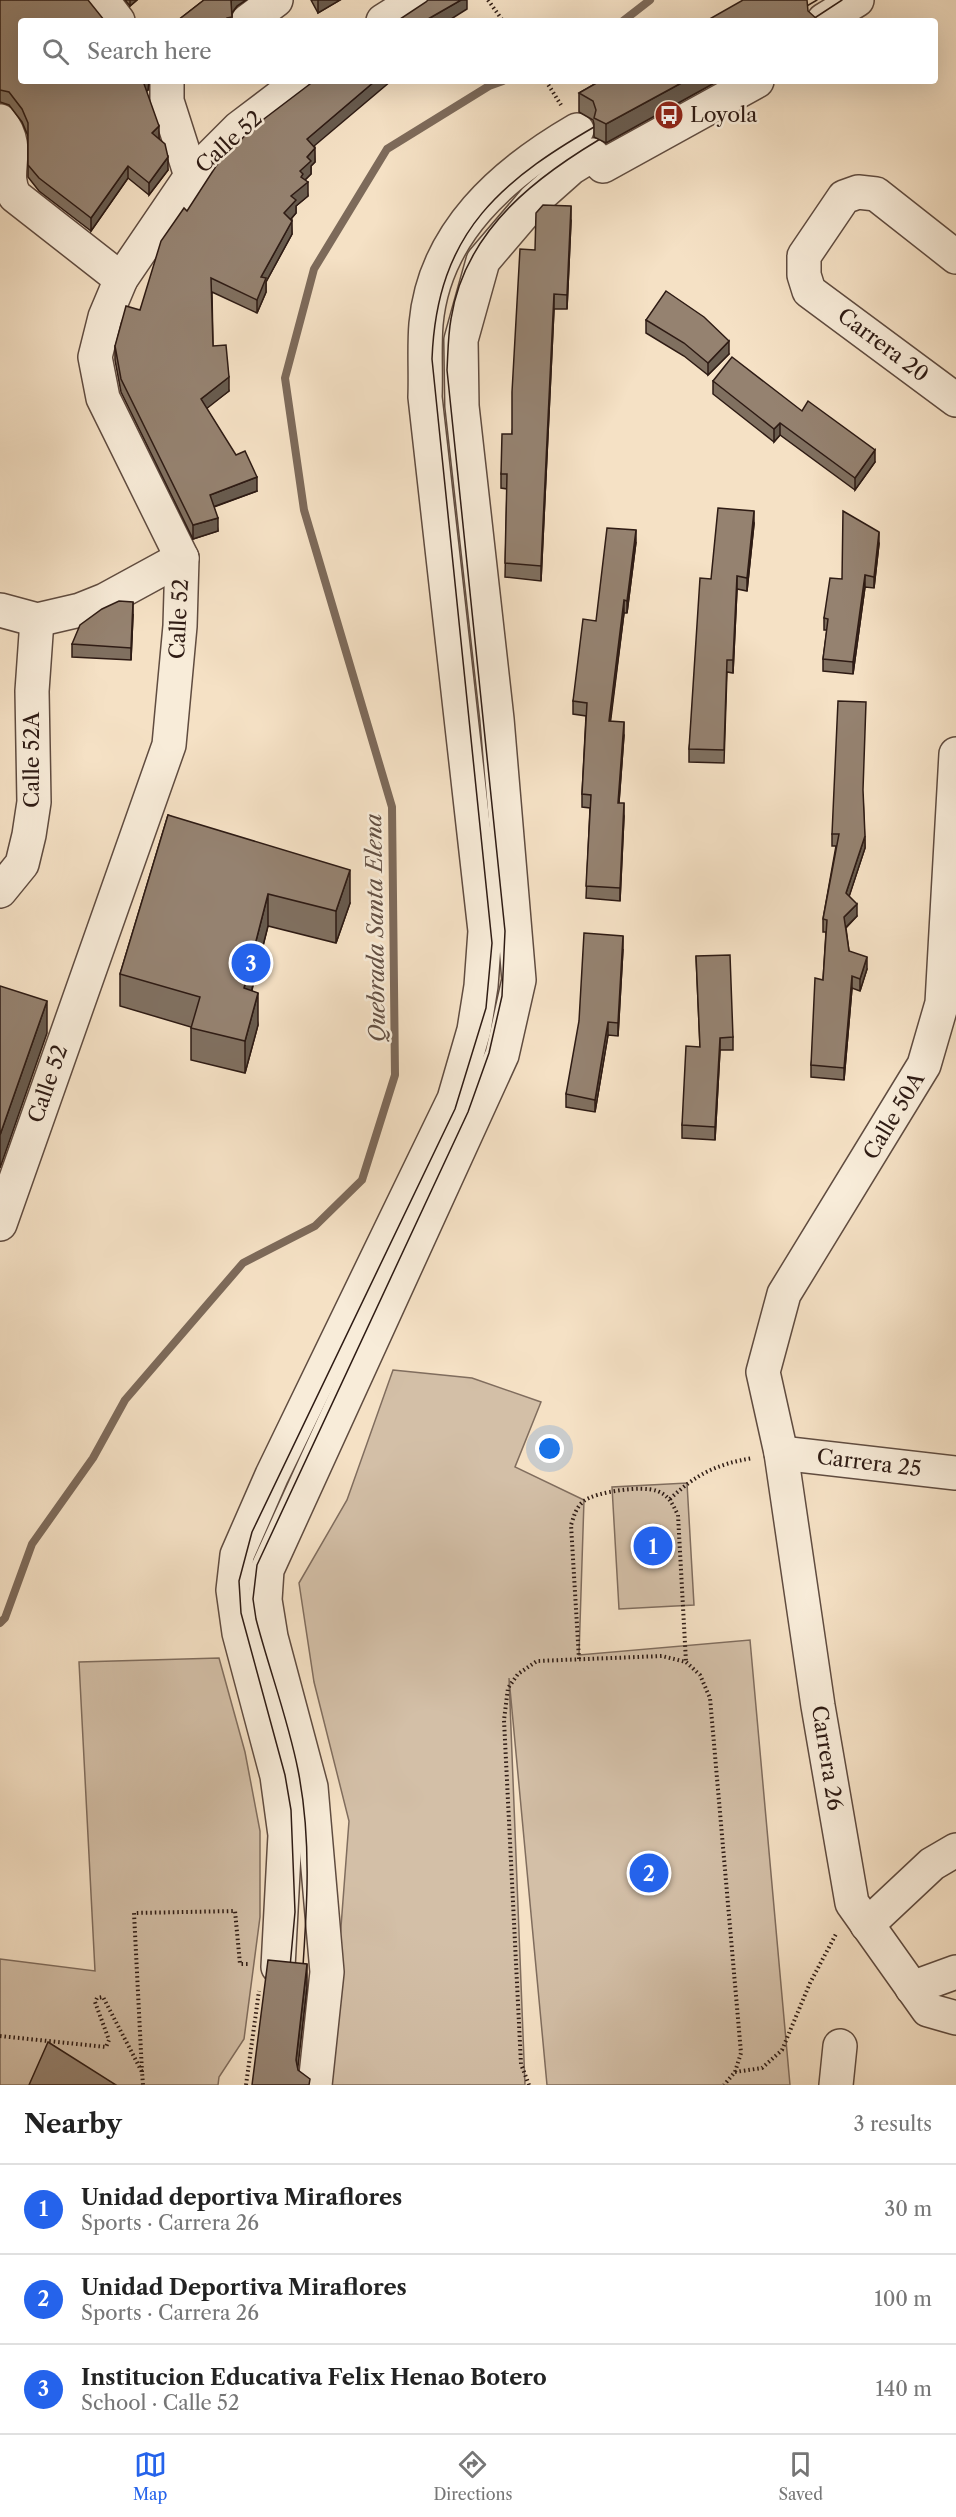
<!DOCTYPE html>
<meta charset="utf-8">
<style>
body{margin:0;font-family:"Libre Caslon Text",serif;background:#f2f2f2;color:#222}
.you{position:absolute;left:550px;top:1449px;width:21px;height:21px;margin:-15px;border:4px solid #fff;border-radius:50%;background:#1a73e8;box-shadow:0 0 0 9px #1a73e833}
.badge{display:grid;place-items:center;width:39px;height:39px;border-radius:50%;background:#2563eb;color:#fff;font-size:20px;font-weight:700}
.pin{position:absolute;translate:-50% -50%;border:3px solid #fff;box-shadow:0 2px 6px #0006}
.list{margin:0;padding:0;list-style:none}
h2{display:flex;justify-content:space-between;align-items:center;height:78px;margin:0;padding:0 24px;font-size:26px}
h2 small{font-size:20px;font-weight:400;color:#767676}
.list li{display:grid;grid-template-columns:39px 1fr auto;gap:18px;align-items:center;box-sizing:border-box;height:90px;padding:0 24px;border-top:2px solid #e0e0e0}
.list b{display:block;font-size:22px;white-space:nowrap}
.list p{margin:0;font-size:20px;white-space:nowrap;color:#767676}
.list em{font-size:20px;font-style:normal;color:#767676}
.icon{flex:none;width:33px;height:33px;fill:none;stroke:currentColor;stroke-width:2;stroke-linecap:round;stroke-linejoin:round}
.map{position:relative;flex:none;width:956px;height:2085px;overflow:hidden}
.search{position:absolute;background:#fff;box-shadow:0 6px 24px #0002;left:18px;right:18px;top:18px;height:66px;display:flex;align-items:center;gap:15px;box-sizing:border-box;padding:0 21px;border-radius:6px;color:#767676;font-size:22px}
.sheet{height:348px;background:#fff}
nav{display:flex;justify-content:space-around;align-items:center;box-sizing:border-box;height:84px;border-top:2px solid #e0e0e0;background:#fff;font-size:16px;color:#767676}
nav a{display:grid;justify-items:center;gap:3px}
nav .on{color:#2563eb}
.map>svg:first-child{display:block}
</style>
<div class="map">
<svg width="956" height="2085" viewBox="0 0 956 2085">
<rect width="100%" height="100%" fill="#f5e1c5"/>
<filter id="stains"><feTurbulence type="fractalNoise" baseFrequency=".00333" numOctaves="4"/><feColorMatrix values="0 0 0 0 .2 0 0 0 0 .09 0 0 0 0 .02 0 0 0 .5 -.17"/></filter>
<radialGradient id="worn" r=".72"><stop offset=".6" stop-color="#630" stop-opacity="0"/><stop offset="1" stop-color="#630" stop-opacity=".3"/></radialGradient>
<g fill="#d3bfa7" stroke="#806d5e" stroke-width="1.5">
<path d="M393,1370L472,1378L541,1402L515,1467L584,1500L579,1655L750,1640L790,2085H547L509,1678L525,2085H329L349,1821L314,1682L299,1583L347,1500Z"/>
<path d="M687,1483L694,1605L619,1609L612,1487Z"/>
<path d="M219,1658L245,1752L260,1831V1917L244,2039L219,2077L218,2085H0V1959L95,1971L79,1662Z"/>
</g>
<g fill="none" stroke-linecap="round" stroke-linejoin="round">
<g stroke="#7d6a5a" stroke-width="8">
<path d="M623,21L650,0"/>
<path d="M0,1623L5,1618L32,1544L93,1458L125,1400L243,1263L315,1226L362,1180L395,1075L392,807L304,510L285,378L314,269L387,149L489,86L503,81"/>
</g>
<g stroke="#604c40" stroke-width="36">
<g id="minor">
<path d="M102,0L118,21"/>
<path d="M824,20L857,0"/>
<path d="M248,21L276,0"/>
<path d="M383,21L416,0"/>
<path d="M167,81V101L191,176"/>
<path d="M0,121C23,150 0,171 15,196L121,279"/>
<path d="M956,257L876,194L858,192L844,197L804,256V275L809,291L956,400"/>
<path d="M0,610L37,620L80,610L105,600L182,558"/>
<path d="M956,754L942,1003L924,1065L784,1294L763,1372L781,1453L818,1706L852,1903L928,2010L956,2018"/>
<path d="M0,891L22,864L29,835L34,802L32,691L37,620"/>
<path d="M0,1224L169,745L180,626L182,558L103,398L95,357L105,317L121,279L191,176L239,128L301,81"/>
<path d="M781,1453L956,1473"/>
<path d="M867,1925L932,1864L956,1850"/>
<path d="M278,1967L285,1835L277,1776L239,1633L233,1590L237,1555L272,1475L454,1099L474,1030L481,986L485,931L425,397C426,373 424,348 426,324C434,233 503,173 577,130"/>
<path d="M912,1988L956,1972"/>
<path d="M315,2085L327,1972L311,1787L271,1637L265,1600L267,1570L502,1055L519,980L497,719L462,406L461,340L483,261L535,200L571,168L592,155L603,166L757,81"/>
<path d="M836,2085L840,2046"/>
</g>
</g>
<g stroke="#2e1b14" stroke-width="4" stroke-dasharray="1.5 3" stroke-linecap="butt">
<path d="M488,0L503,21"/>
<path d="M546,81L561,105"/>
<path d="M670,1499C696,1474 717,1464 753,1458"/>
<path d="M579,1659L571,1525C574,1516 576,1507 584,1501C595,1492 643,1485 657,1491C669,1495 673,1505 678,1515L686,1662"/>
<path d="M0,2036L106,2047L109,2040L95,2002L97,1998L103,1997L142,2072L143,2085"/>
<path d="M142,2072L134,1913L235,1911L240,1964H248"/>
<path d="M735,2072L762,2068L782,2050L810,1983L836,1934"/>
<path d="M246,2085L259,1991"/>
<path d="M529,2085L521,2064L504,1720L508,1688L518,1674L537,1661L662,1656L686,1662L700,1675L710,1698L741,2053L735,2072L724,2085"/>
</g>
<use href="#minor" stroke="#f8ecd9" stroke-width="33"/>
<g stroke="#2e1b14" stroke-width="1.5">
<path d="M781,21L817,0"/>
<path d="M810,21L842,0"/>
<path d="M289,1978L295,1912L291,1810L285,1775L241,1613L239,1581L252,1532L455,1109L486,1008L492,943L432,359C437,230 502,179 608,119"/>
<path d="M302,1980C307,1910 312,1840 298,1770C288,1719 269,1669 256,1619L253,1599L257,1565L468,1112L489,1053L502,996L505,931L447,370C448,353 448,335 451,319C465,228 540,173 614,131"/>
</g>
</g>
<g fill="#807060" stroke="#2e1b14" stroke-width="1.5">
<path d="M0,0L21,81H149L148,90L146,91L168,170L149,195L128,178L91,231L39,191L28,177V136L22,122L9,105L0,102Z"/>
<path d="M125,0H137L130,6Z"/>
<path d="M204,0H246L237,6L232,13V21H177Z"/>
<path d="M311,0H340L318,13Z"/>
<path d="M600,81H718L606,143L594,137V124L593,120L579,112V93Z"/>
<path d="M314,146L315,162L311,166V174L305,180L308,196L296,206V213L291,219L292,234L266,282V292L257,313L212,292L213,346L229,391L206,408L257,491L214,507L218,531L193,539L121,392L115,360V346L140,310L187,211Z"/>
<path d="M571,221L567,309H554L541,581L505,577L507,489L501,488V474L512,434L535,250Z"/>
<path d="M646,320L729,354L708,375L684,356L646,333Z"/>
<path d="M713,381L802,411L875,462L855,490L780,435L774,442L713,394Z"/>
<path d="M754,524L747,591L737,589L733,673L727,672L724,763L689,762V749L711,579Z"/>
<path d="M636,542L627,613H624L610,721L624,735L619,803L624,816L620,901L586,898L590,808L582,807V794L586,716L573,714V701Z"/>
<path d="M879,544L874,588L865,587L853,674L823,671V659L827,630H824V618L842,579Z"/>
<path d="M133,615L131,660L72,657V644Z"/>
<path d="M863,796L865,848L849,896L857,916L846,928L849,951L867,969L860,991L852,988L844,1080L811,1077V1065L823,980L826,932H823V919L836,846H832V834Z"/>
<path d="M168,815L350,903L336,943L268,926L252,990L258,1025L245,1073L191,1060V1027L120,1006V974Z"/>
<path d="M623,949L618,1036L608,1035L595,1112L566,1107V1094Z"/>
<path d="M696,956L733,1037V1050H720L715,1140L682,1138V1125L700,1047Z"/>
</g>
<g fill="#685b4e" stroke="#2e1b14" stroke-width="1.5">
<path d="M130,0H137L130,6Z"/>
<path d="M232,0H246L237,6L231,14V1Z"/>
<path d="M318,0H340L318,13Z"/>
<path d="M461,0H467V9L448,21H428V19Z"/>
<path d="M143,81H149L148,90L143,94Z"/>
<path d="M375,81H391L307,152V139Z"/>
<path d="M685,81H718L606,143V124Z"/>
<path d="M159,126V138L152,146V133Z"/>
<path d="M315,148V162L311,166V174L303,182H308V196L296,206V213L284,227V213L300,171L307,157Z"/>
<path d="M168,157V170L149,195V183Z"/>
<path d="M128,166V178L91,231V218Z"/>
<path d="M571,206V221L567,309V295Z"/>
<path d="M292,221V234L266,282V292L257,313V300L261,277Z"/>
<path d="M554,294V309L541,581V566Z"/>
<path d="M729,341V354L708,375V363Z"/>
<path d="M229,377V391L201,413V399Z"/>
<path d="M780,423V435L774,442V429Z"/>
<path d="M875,450V462L855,490V478Z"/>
<path d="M257,477V491L210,508V495Z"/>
<path d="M754,511V524L747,591V578Z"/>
<path d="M218,518V531L193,539V525Z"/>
<path d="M636,530V542L627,613V601Z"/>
<path d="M879,532V544L874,588V577Z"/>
<path d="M865,575V587L853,674V662Z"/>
<path d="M737,576V589L733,673V660Z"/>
<path d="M624,600V613L609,734V721Z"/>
<path d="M133,602V615L131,660V648Z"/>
<path d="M624,722V735L618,815V803Z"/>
<path d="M624,803V816L620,901V888Z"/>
<path d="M865,836V848L846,906V893Z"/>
<path d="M350,870V903L336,943V911Z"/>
<path d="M268,894V926L244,1020V988Z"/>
<path d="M857,904V916L844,929V917Z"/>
<path d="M623,936V949L618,1036V1023Z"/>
<path d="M867,957V969L860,991V979Z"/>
<path d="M852,976V988L844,1080V1068Z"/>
<path d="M258,993V1025L245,1073V1041Z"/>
<path d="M47,1001V1033L0,1168V1135Z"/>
<path d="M608,1022V1035L595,1112V1100Z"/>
<path d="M720,1038V1050L715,1140V1127Z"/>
<path d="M307,1964V1987L296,2084V2060Z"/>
</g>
<g fill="#958270" stroke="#2e1b14" stroke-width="1.5">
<path d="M0,0H88L104,20L106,21H21V81H143L159,126L152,133L165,144L168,157L149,183L128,166L91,218L39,178L28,165V123L22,109L9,92L0,90Z"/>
<path d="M204,0H232L231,1L232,17L227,18L223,21H177Z"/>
<path d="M428,0H461L428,19L430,21H397L426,2Z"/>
<path d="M743,0H807L808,11L819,21H706Z"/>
<path d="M314,81H375L307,139L315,148L307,157L311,161L300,171L303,174L301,177L308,182L291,196L296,200L284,213L292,221L261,277L266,278L257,300L211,278L213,346L226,345L229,377L201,399L236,455L245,451L257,477L210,495L218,518L193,525L121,379L115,346L126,306L140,310L161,241L184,208L187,211L220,160L256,125Z"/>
<path d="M600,81H685L606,124L594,118L596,110L593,101L579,93Z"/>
<path d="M543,205L571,206L567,295L554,294L541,566L505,563L507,474H501L502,434H512V392L520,249L535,250L536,213Z"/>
<path d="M666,291L704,317L729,341L708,363L684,343L646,320Z"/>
<path d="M732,357L802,411L808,401L875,450L855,478L780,423L774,429L713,381Z"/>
<path d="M718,508L754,511L747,578L737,576L733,660H727L724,750L689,749L700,578L711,579Z"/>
<path d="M843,511L879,532L874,577L865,575L853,662L823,659L828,619L824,618L830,578L842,579Z"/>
<path d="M607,528L636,530L627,601L624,600L609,721L624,722L618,803H624L620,888L586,886L591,795L582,794L587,703L573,701L583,619L596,621Z"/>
<path d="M119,601L133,602L131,648L72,644L80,625L102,609Z"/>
<path d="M838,701L866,702L863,790L865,836L846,893L857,904L844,917L849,951L867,957L860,979L852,976L844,1068L811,1065L815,978L823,980L827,920L823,919L839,834H832Z"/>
<path d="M168,815L350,870L336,911L268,894L244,988L258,993L245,1041L191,1028L200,997L120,974Z"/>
<path d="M584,933L623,936L618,1023L608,1022L595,1100L566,1094L579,1021Z"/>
<path d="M730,955L733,1037L720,1038L715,1127L682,1125L686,1046L700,1047L696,956Z"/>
<path d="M0,986L47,1001L0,1135Z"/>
<path d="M268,1960L307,1964L296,2060L298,2070L310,2079L309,2085H252Z"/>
<path d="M48,2042L116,2085H29Z"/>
</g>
<defs>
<g id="bus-disc" transform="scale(1.5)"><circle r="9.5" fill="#8f2418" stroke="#f8ecd9"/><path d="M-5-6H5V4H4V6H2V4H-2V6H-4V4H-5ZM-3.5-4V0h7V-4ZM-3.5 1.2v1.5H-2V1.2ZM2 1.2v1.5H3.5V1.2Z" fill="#fff"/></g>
</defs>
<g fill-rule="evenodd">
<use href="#bus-disc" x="669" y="115"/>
</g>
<g text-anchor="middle" stroke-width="5" stroke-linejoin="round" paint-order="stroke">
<g font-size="21" fill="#2e1b14" stroke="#f8ecd9" text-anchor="start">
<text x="690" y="122">Loyola</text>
</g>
<g font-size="21" fill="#2e1b14" stroke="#f8ecd9">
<text transform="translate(229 142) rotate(-42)" y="7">Calle 52</text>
<text transform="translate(883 345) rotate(37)" y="7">Carrera 20</text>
<text transform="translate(179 619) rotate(-87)" y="7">Calle 52</text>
<text transform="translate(32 760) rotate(-90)" y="7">Calle 52A</text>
<text transform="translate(48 1084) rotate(-71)" y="7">Calle 52</text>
<text transform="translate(894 1116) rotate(-59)" y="7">Calle 50A</text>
<text transform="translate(869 1463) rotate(7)" y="7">Carrera 25</text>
<text transform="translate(827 1758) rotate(81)" y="7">Carrera 26</text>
</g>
<g font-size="22" font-style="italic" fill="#624f43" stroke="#f8ecd9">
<text transform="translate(375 928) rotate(-91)" y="8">Quebrada Santa Elena</text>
</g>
</g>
<rect width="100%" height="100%" filter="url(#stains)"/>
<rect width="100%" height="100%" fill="url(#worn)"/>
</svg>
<div class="you"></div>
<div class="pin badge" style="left:653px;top:1546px">1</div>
<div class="pin badge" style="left:649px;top:1873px">2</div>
<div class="pin badge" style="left:251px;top:963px">3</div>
<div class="search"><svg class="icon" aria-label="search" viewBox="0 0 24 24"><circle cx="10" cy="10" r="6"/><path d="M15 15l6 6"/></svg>Search here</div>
</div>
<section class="sheet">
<h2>Nearby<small>3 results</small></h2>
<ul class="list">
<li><span class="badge">1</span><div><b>Unidad deportiva Miraflores</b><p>Sports · Carrera 26</p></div><em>30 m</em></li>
<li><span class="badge">2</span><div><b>Unidad Deportiva Miraflores</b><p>Sports · Carrera 26</p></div><em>100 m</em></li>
<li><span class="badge">3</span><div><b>Institucion Educativa Felix Henao Botero</b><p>School · Calle 52</p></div><em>140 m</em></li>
</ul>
</section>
<nav>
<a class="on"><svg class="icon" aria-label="map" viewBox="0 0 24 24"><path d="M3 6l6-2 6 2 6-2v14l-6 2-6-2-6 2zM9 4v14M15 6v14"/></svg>Map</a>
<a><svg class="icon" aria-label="directions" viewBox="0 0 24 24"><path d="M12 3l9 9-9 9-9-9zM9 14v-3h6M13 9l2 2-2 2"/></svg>Directions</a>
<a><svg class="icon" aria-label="saved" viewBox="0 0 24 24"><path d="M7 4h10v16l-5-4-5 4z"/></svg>Saved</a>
</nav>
